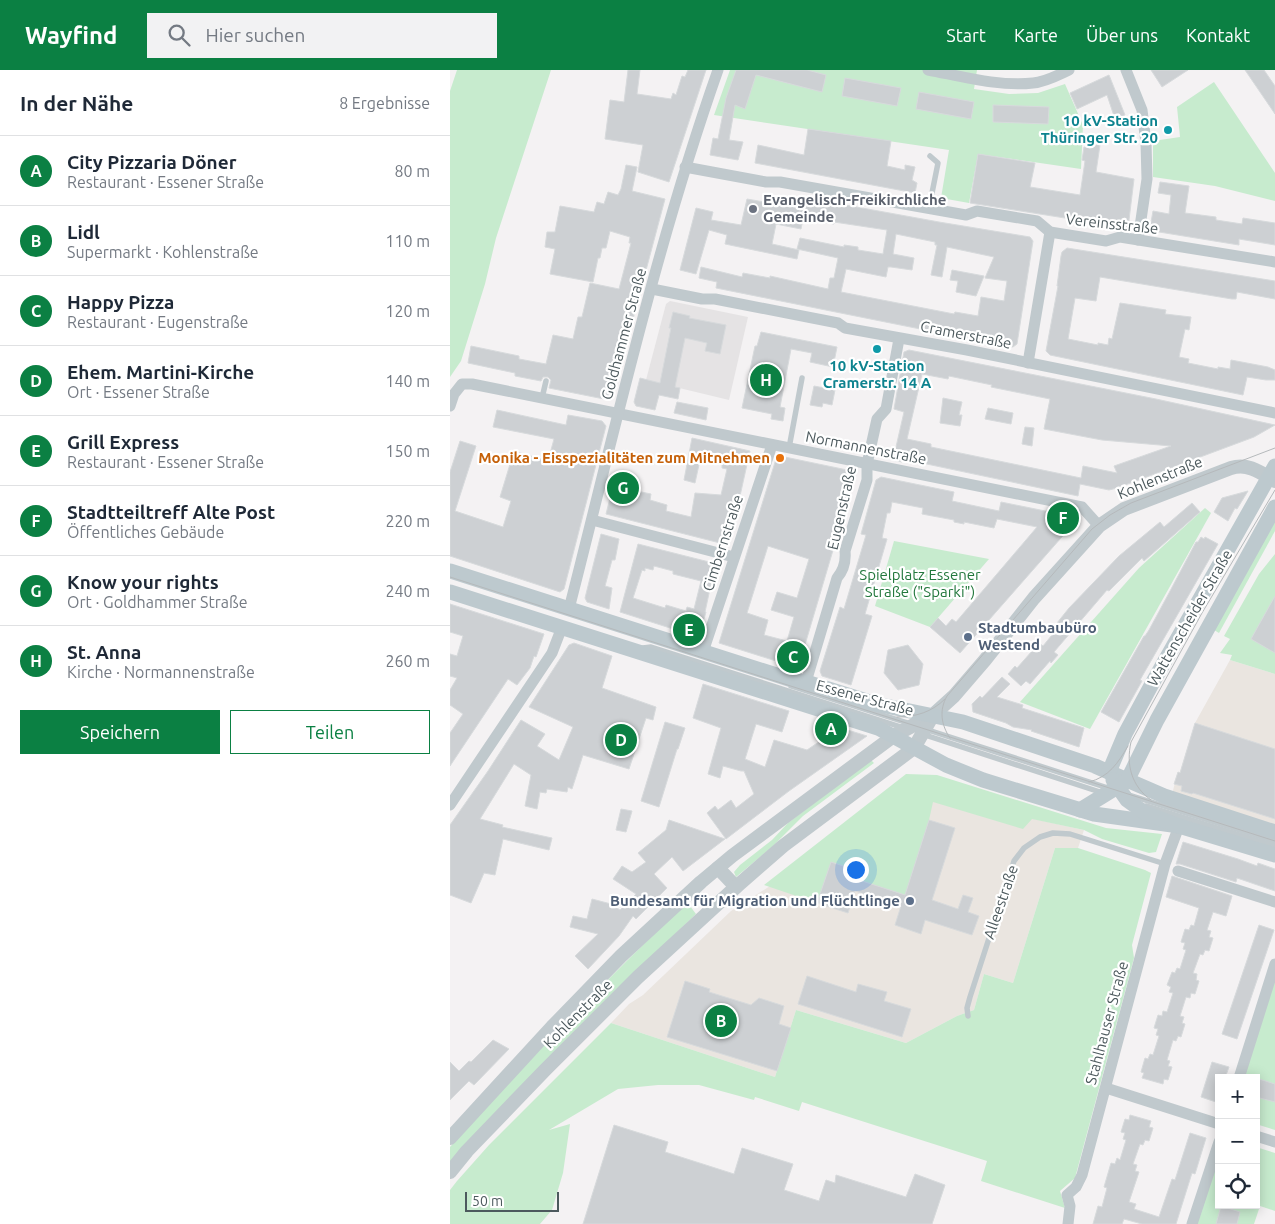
<!DOCTYPE html>
<html lang="de">
<meta charset="utf-8">
<style>
body{margin:0;font-family:Ubuntu,sans-serif;background:#f2f2f3;color:#1f2937}
.controls{position:absolute;right:15px;bottom:15px;display:grid;overflow:hidden;border-radius:0px;box-shadow:0 2px 12px #0003}
.controls button{width:45px;height:45px;display:grid;place-items:center;padding:0;border:0;border-bottom:1px solid #e0e1e3;background:#fff;color:#1f2937;font:25px sans-serif}
.scale{position:absolute;left:15px;bottom:12px;width:94px;box-sizing:border-box;padding-left:5px;border:2px solid #4c595d;border-top:0;font-size:14px;line-height:18px;white-space:nowrap;color:#4c595d;-webkit-text-stroke:4px #fff;paint-order:stroke}
.you{position:absolute;left:405px;top:799px;width:18px;height:18px;margin:-12px;border:4px solid #fff;border-radius:50%;background:#1a73e8;box-shadow:0 0 0 8px #1a73e833}
.badge{display:grid;place-items:center;width:32px;height:32px;border-radius:50%;background:#0b8043;color:#fff;font-size:16px;font-weight:700}
.pin{position:absolute;translate:-50% -50%;border:2px solid #fff;box-shadow:0 1px 5px #0006}
.list{margin:0;padding:0;list-style:none}
h2{display:flex;justify-content:space-between;align-items:center;height:65px;margin:0;padding:0 20px;font-size:21px}
h2 small{font-size:16px;font-weight:400;color:#747a83}
.list li{display:grid;grid-template-columns:32px 1fr auto;gap:15px;align-items:center;box-sizing:border-box;height:70px;padding:0 20px;border-top:1px solid #e0e1e3}
.list b{display:block;font-size:19px;white-space:nowrap}
.list p{margin:0;font-size:16px;white-space:nowrap;color:#747a83}
.list em{font-size:16px;font-style:normal;color:#747a83}
.actions{display:flex;gap:10px;padding:15px 20px}
.actions a{flex:1;padding:11px 0;border:1px solid #0b8043;border-radius:0px;text-align:center;font-size:18px;color:#0b8043}
.actions .main{background:#0b8043;color:#fff}
.icon{flex:none;width:28px;height:28px;fill:none;stroke:currentColor;stroke-width:2;stroke-linecap:round;stroke-linejoin:round}
.map{position:relative;flex:none;width:825px;height:1154px;overflow:hidden}
header{display:flex;align-items:center;gap:30px;box-sizing:border-box;height:70px;padding:0 25px;background:#0b8043;color:#fff}
header strong{font-size:24px}
nav{display:flex;gap:28px;margin-inline-start:auto;font-size:18px}
.search{width:350px;height:45px;background:#f2f2f3;display:flex;align-items:center;gap:12px;box-sizing:border-box;padding:0 18px;border-radius:0px;color:#747a83;font-size:19px}
main{display:flex}
aside{flex:1;background:#fff}
.map>svg:first-child{display:block}
</style>
<header>
<strong>Wayfind</strong>
<div class="search"><svg class="icon" aria-label="search" viewBox="0 0 24 24"><circle cx="10" cy="10" r="6"/><path d="M15 15l6 6"/></svg>Hier suchen</div>
<nav><a>Start</a><a>Karte</a><a>Über uns</a><a>Kontakt</a></nav>
</header>
<main>
<aside>
<h2>In der Nähe<small>8 Ergebnisse</small></h2>
<ul class="list">
<li><span class="badge">A</span><div><b>City Pizzaria Döner</b><p>Restaurant · Essener Straße</p></div><em>80 m</em></li>
<li><span class="badge">B</span><div><b>Lidl</b><p>Supermarkt · Kohlenstraße</p></div><em>110 m</em></li>
<li><span class="badge">C</span><div><b>Happy Pizza</b><p>Restaurant · Eugenstraße</p></div><em>120 m</em></li>
<li><span class="badge">D</span><div><b>Ehem. Martini-Kirche</b><p>Ort · Essener Straße</p></div><em>140 m</em></li>
<li><span class="badge">E</span><div><b>Grill Express</b><p>Restaurant · Essener Straße</p></div><em>150 m</em></li>
<li><span class="badge">F</span><div><b>Stadtteiltreff Alte Post</b><p>Öffentliches Gebäude</p></div><em>220 m</em></li>
<li><span class="badge">G</span><div><b>Know your rights</b><p>Ort · Goldhammer Straße</p></div><em>240 m</em></li>
<li><span class="badge">H</span><div><b>St. Anna</b><p>Kirche · Normannenstraße</p></div><em>260 m</em></li>
</ul>
<div class="actions"><a class="main">Speichern</a><a>Teilen</a></div>
</aside>
<div class="map">
<svg width="825" height="1154" viewBox="0 0 825 1154">
<rect width="100%" height="100%" fill="#f4f2f3"/>
<g fill="#eae5e0">
<path d="M780,590L825,604V756L722,724L728,702H730L745,653Z"/>
<path d="M449,719L634,760L628,778H605L563,913L534,904L524,940L507,946L456,973L346,940L325,1007L161,953L179,934L193,925L281,841L320,816Z"/>
</g>
<path fill="#e5e3e4" d="M220,231L298,247L279,330L196,310L216,234Z"/>
<g fill="#c7ebce">
<path d="M7,0H101L46,168L35,214L11,291L0,307V21Z"/>
<path d="M280,0H527L524,19L559,24L588,23L615,14L633,55L631,99L528,84L519,133L491,128L499,80L264,45Z"/>
<path d="M764,12L825,103V131L765,116L703,107V71L730,67L727,37Z"/>
<path d="M755,438L761,443L640,659L570,632L689,498Z"/>
<path d="M825,451V461L769,563L764,560Z"/>
<path d="M444,471L539,489L480,557L425,536Z"/>
<path d="M825,484V604L780,590L782,585L770,583L780,569L774,566L809,504Z"/>
<path d="M421,690L424,693L353,746L322,777L286,807L284,802L290,795L322,770L338,753Z"/>
<path d="M456,704L487,705L656,758L712,764L706,782L699,783L652,769L634,760L582,749L573,759L483,732L479,750L455,825L409,810L411,802L381,792L367,833L314,815Z"/>
<path d="M605,778H628L695,800L701,803L682,875L684,888L625,1108L610,1121L615,1138L531,1111L537,1091L352,1032L349,1041L305,1027L304,1030L249,1015H208L168,1019L99,1060L120,1054L113,1103L102,1140L90,1154H0V1120L7,1111L39,1075L161,953L325,1007L346,940L456,973L507,946L524,940L534,904L563,913Z"/>
<path d="M237,832L246,844L223,866L0,1093V1077C76,992 155,911 237,832Z"/>
<path d="M825,906V1060L806,1054V1008H793Z"/>
<path d="M806,1077L825,1083V1141L810,1136L804,1154H747L769,1085V1135H806Z"/>
</g>
<g fill="#cdd0d3" stroke="#d7dadc" fill-rule="evenodd">
<path d="M178,0H190L187,24L221,29L223,23L226,25L232,6L235,7L238,0H256L219,112L188,102L193,75L155,69L160,30L174,32Z"/>
<path d="M286,0H357L376,5L372,22L306,5L295,39L285,35L279,70L293,72L288,90L260,85L263,68L268,69L276,28Z"/>
<path d="M701,0H738L712,17Z"/>
<path d="M795,0H814L825,16V44Z"/>
<path d="M659,5L675,45L665,49L657,25L627,39L620,23Z"/>
<path d="M395,8L451,18L447,36L392,26Z"/>
<path d="M469,22L524,32L521,49L466,39Z"/>
<path d="M543,35L599,37L598,54L543,52Z"/>
<path d="M358,59L441,71L437,96L455,100V95L465,97L462,110L467,113L465,123L305,93L308,75L354,85Z"/>
<path d="M640,74L650,75L646,102L684,109L678,158L520,133L528,84L585,93L580,117L630,125L635,91L632,90L634,77L640,78Z"/>
<path d="M176,95L187,97L182,121L215,129L162,328L159,330L99,318L101,310L98,307H93L91,311L65,306V303L18,293L21,276L69,286V289L96,294L103,265L123,269L128,247H132L140,213L169,219L181,173H179L180,167L160,161L156,178H152L150,188H148L143,212L100,204L105,179L95,177L97,162H105L110,136L144,142L147,132L154,134L158,122L168,125L171,119Z"/>
<path d="M710,112L739,116L735,143L766,147V150L792,154L793,148L825,153V175L789,169V175L703,161L700,158L703,141L719,144L721,125L708,123Z"/>
<path d="M357,128L489,152L580,167L583,171L567,274L563,277L555,276L266,218L267,212L249,208L251,197L292,207L293,203L320,208V206L378,219L380,208H384L388,188L347,179L350,168L394,177V175L408,177V180L433,184L437,160L384,152V154L353,149ZM446,164L485,172V175H487L481,205L492,207L497,177L544,187L535,208L557,211L554,231L531,227L528,246L505,242L504,244L391,222L396,199L436,207L438,197H441L462,200L464,188L443,184Z"/>
<path d="M297,129L355,139L351,159L326,154L322,174L349,180L347,189L275,174L277,165L259,160L246,204L230,200L246,138L263,142L261,150L291,155Z"/>
<path d="M617,178L825,211V229L787,222L786,229H782L650,207L646,231L625,228L618,269L648,275V273L658,275L659,268L662,269L670,233L716,240L715,244L741,247L739,260L735,259L729,287L739,289L738,293L768,299V297L780,299L781,290L818,297L825,300V310H816L797,307L793,325L600,285L596,281L608,216H607L611,186L612,182Z"/>
<path d="M502,200L534,206L526,226L506,222L508,211L500,210Z"/>
<path d="M223,242L240,246L239,248L276,255L270,284L255,281L257,273L235,268L225,317L230,318L228,329L209,325L205,340L186,336L184,332L190,308L210,313L221,258H219Z"/>
<path d="M311,262L387,277L383,297L360,292L362,283L341,279L330,337L335,338L333,351L321,349L322,344L292,338L305,276H307Z"/>
<path d="M459,280L706,329L825,355L804,367L667,418L659,420L630,414L628,426L453,389L452,392L443,390L454,342L444,339L454,282ZM472,304L498,309L499,306L542,315L541,317L600,329L594,359L652,370L721,376L664,396L667,403L633,396L631,408L481,377V374L457,369Z"/>
<path d="M364,316L385,320L382,335L373,333L372,337L360,335Z"/>
<path d="M493,328L512,332L509,345H512L510,356L490,353Z"/>
<path d="M227,332L258,338L256,350L224,343Z"/>
<path d="M538,338L563,343L561,354L535,349Z"/>
<path d="M47,340L116,355L118,345L152,351L156,356L114,519L110,522L0,486V402L10,371L26,376L5,441L53,457L61,431L50,427L64,381L98,391L104,369L43,357Z"/>
<path d="M575,357L584,358L582,376L572,374Z"/>
<path d="M242,368L300,381L286,444L278,472L274,474L156,444L163,416L201,424L200,430L217,435L216,441L241,447L245,423L271,425L277,399L272,398V395L250,390L245,413L234,410Z"/>
<path d="M330,386L402,401L405,406L349,595L345,597L269,573L326,389ZM318,476L359,489L347,528L327,522L321,540L344,547L337,571L314,565L318,550L297,543Z"/>
<path d="M431,407L504,422L502,431L549,441L551,432L620,446L618,460L510,583L480,557L488,548L496,556L502,549L506,552L587,457L547,449L544,458L514,452V454L504,452V450L472,444L473,438L442,432L440,443H437L432,468L437,469L415,544L422,546L401,615L372,606L370,601L390,537L394,539L416,465L411,464L426,410Z"/>
<path d="M798,421L787,439L785,438L778,451L764,442L772,428Z"/>
<path d="M742,433L750,442L694,491L692,488L659,521L657,520L604,582L608,585L601,593L600,591L580,614L576,611L571,616L558,604L565,596L567,598L582,581L584,575L588,572L593,576L606,560L603,558L619,538L669,486L710,452L714,457Z"/>
<path d="M151,464L169,469L165,490H162L155,516L162,518L159,539L137,532L135,528Z"/>
<path d="M751,467L754,469L755,467L768,474L690,610L692,611L669,652L651,642L694,566H695L699,560L719,523L746,472H748Z"/>
<path d="M188,474L267,494L270,498L265,515L261,514L255,542H256L250,562L242,565L170,542ZM204,496L223,501V504L251,511L244,539L237,537L236,541L216,535L215,538L183,528L192,500L195,501V498L203,500Z"/>
<path d="M825,526V583L801,569Z"/>
<path d="M0,534L94,564L86,587L84,586L80,598L67,615L58,609L0,696V663L13,644L0,635V620L7,608L0,606V584L7,586L13,566L0,562Z"/>
<path d="M124,573L162,586L152,618L206,637L203,650L196,648L179,699L133,685L122,719L118,717L117,722L97,719L96,723L90,722L87,739L75,736L81,705L64,694L30,749L53,755L52,757L102,768L99,780L53,769L45,805L34,803L21,833L0,825V755L38,701L71,650L95,664L87,676L109,690L123,657L79,637L119,575Z"/>
<path d="M458,575L473,594L469,615L448,620L434,603L438,580Z"/>
<path d="M552,607L560,614L547,627L573,635L572,638L634,658L629,677L581,661L582,660L563,657L556,653L523,642L522,634L530,626L532,628Z"/>
<path d="M253,614L339,641L332,662L306,654L295,689L315,697L324,670L357,680L379,665L369,662L372,652L417,666L339,721L276,769L257,743L265,736L268,740L281,730L286,738L304,724L294,701H291L273,696L270,708L258,704L271,658L243,648Z"/>
<path d="M215,652L235,658L228,679H227L209,737L191,731Z"/>
<path d="M745,653L825,679V749L743,723L742,724L731,721L732,716L724,714L728,702L730,703Z"/>
<path d="M171,739L182,741L176,762L166,760Z"/>
<path d="M219,750L275,769L233,801L222,787L204,804L217,818L186,849L183,846L169,866L138,899L125,886L148,864L120,857L123,846L137,849L142,829L161,834L170,840L186,824L163,809L172,796L182,802L196,792L188,783L216,760Z"/>
<path d="M479,750L505,758L482,830L508,839L513,825L523,828L518,842L529,846L522,865L475,850L471,864L445,855L451,836L405,821L398,843L367,833L381,792L412,802L409,810L455,825Z"/>
<path d="M733,772L788,789L807,796L808,793L825,799V821L787,808L786,812L730,794H726Z"/>
<path d="M722,806L782,826L776,846L763,842L757,860L761,861L759,867L763,868L759,881L755,880L753,885L750,884L743,903L747,904L746,910L749,911L745,924L741,923L740,928L736,927L730,946L734,947L732,953L735,954L731,967L728,966L726,971L723,970L717,990L720,991L718,996L722,997L718,1010L714,1009L713,1014L692,1008L694,1003L691,1002L695,988L698,989L700,984L703,985L709,966L706,965L708,959L704,958L708,945L712,946L713,941L717,942L723,923L719,922L721,917L717,915L722,902L725,903L727,898L730,899L736,880L733,879L735,873L731,872L735,859L739,860L741,855L744,856L749,838L716,827Z"/>
<path d="M809,855L824,860L787,969L772,964Z"/>
<path d="M357,906L406,922L408,914L437,922L434,931L461,939L452,967L348,934Z"/>
<path d="M235,911L260,919L259,922L301,935L309,928L334,936L329,954L341,958L327,1001L217,967Z"/>
<path d="M43,970L59,979L24,1015L19,1011L0,1030V992L9,1001L19,991L21,992Z"/>
<path d="M762,992L779,997L775,1008H769V1033L751,1027Z"/>
<path d="M806,1008L825,1014V1032L806,1027Z"/>
<path d="M680,1045L701,1051L699,1057L703,1058L699,1071L695,1070L693,1075L690,1074L683,1094L687,1095L685,1101L689,1102L679,1132L686,1134L684,1139L709,1147L722,1109L725,1110L740,1063L756,1068L745,1104L742,1103L726,1154H692L674,1149L672,1154H643L648,1136L652,1137L657,1118L654,1117L661,1093L665,1094L667,1088L670,1090L676,1070L673,1069L675,1063L671,1062L675,1049L679,1050Z"/>
<path d="M164,1055L218,1072L215,1082L284,1104L292,1078L343,1094L334,1120L369,1131L376,1110L385,1113L386,1105L456,1127L465,1104L495,1115L482,1154H133Z"/>
<path d="M771,1136L790,1142L787,1154H766Z"/>
</g>
<g fill="none" stroke-linecap="round" stroke-linejoin="round">
<g stroke="#c0c9cd" stroke-width="5.5">
<path d="M479,138L488,93L480,86"/>
<path d="M92,328L96,311"/>
<path d="M339,378L352,308"/>
<path d="M193,578L201,577L454,658"/>
<path d="M341,616L461,654"/>
<path d="M475,659L661,719"/>
<path d="M472,664L653,723"/>
<path d="M679,725L825,771"/>
<path d="M696,736L825,776"/>
<path d="M518,946L517,938L520,927L564,791L574,778L590,767L603,763L620,764L715,794"/>
</g>
<g stroke="#c0c9cd" stroke-width="11">
<path d="M478,0C510,6 550,17 583,13C596,12 608,5 619,0"/>
<path d="M676,0L692,40L696,73L697,109L688,170"/>
<path d="M235,97L316,112H330L516,145L527,141L587,151L600,162L656,171L670,167L825,192"/>
<path d="M202,219L252,229H265L388,253L395,258L517,280L825,343"/>
<path d="M578,293L600,162"/>
<path d="M0,336L4,324L12,314H22L632,437L649,456"/>
<path d="M142,450L284,487"/>
<path d="M119,539C165,359 206,176 268,0"/>
<path d="M253,582L322,375"/>
<path d="M356,612L387,508C393,501 396,491 395,481L417,410V394L427,349L436,339L449,269"/>
<path d="M0,735L102,583L112,557"/>
<path d="M728,801L825,832"/>
<path d="M789,1008L825,894"/>
<path d="M656,1018L769,1054"/>
<path d="M806,1066L825,1072"/>
<path d="M618,1154L620,1136L617,1125L626,1117L632,1105L715,794L729,756"/>
<path d="M742,1154L769,1072"/>
</g>
<g stroke="#c0c9cd" stroke-width="14">
<path d="M268,798L286,817"/>
<path d="M0,1068L102,957L171,886L251,812L282,786L445,665L483,645L504,626L535,590L584,528L649,456L674,439L781,398C798,393 810,402 825,411"/>
<path d="M0,1102L17,1081L95,1000L188,907L286,817L333,776L464,678L483,645"/>
</g>
<g stroke="#bdc9ce" stroke-width="15">
<path d="M0,501L339,609L356,612L426,634L513,652L645,696L714,726L825,762"/>
<path d="M0,522L428,658L496,695L533,710L644,744L729,756"/>
<path d="M659,702L675,664L703,612L825,396"/>
<path d="M663,710L677,730L695,743L729,756L825,785"/>
<path d="M630,740L677,711L707,650L825,437"/>
</g>
<g stroke="#b5b9bb" stroke-width="1">
<path d="M0,507L825,771"/>
<path d="M447,647C466,647 482,642 495,629"/>
<path d="M500,668C491,655 489,640 497,626L642,459L660,445L681,433L825,378"/>
<path d="M639,712C659,707 668,693 678,676"/>
<path d="M701,730C681,716 676,694 681,672L752,543L825,420"/>
</g>
</g>
<g fill="#0f9aa8" stroke="#fff" stroke-width="2">
<circle cx="718" cy="60" r="5"/>
<circle cx="427" cy="279" r="5"/>
</g>
<circle fill="#6b7280" stroke="#fff" stroke-width="2" cx="303" cy="139" r="5"/>
<circle fill="#e8710a" stroke="#fff" stroke-width="2" cx="330" cy="388" r="5"/>
<g fill="#5c6f8a" stroke="#fff" stroke-width="2">
<circle cx="518" cy="567" r="5"/>
<circle cx="460" cy="831" r="5"/>
</g>
<g text-anchor="middle" stroke-width="4.5" stroke-linejoin="round" paint-order="stroke">
<g font-size="15" font-weight="bold" fill="#0d838f" stroke="#fff" text-anchor="end">
<text x="708" y="56">10 kV-Station<tspan x="708" dy="17">Thüringer Str. 20</tspan></text>
<text x="427" y="301" text-anchor="middle">10 kV-Station<tspan x="427" dy="17">Cramerstr. 14 A</tspan></text>
</g>
<g font-size="15" font-weight="bold" fill="#5b616d" stroke="#fff" text-anchor="start">
<text x="313" y="135">Evangelisch-Freikirchliche<tspan x="313" dy="17">Gemeinde</tspan></text>
</g>
<g font-size="15" fill="#4c595d" stroke="#fff">
<text transform="translate(662 154) rotate(6)" y="5">Vereinsstraße</text>
<text transform="translate(174 264) rotate(-75)" y="5">Goldhammer Straße</text>
<text transform="translate(516 265) rotate(11)" y="5">Cramerstraße</text>
<text transform="translate(416 378) rotate(11)" y="5">Normannenstraße</text>
<text transform="translate(710 408) rotate(-22)" y="5">Kohlenstraße</text>
<text transform="translate(392 438) rotate(-77)" y="5">Eugenstraße</text>
<text transform="translate(273 473) rotate(-72)" y="5">Cimbernstraße</text>
<text transform="translate(740 548) rotate(-60)" y="5">Wattenscheider Straße</text>
<text transform="translate(415 628) rotate(15)" y="5">Essener Straße</text>
<text transform="translate(551 832) rotate(-71)" y="5">Alleestraße</text>
<text transform="translate(128 944) rotate(-45)" y="5">Kohlenstraße</text>
<text transform="translate(657 953) rotate(-75)" y="5">Stahlhauser Straße</text>
</g>
<g font-size="15" font-weight="bold" fill="#c56008" stroke="#fff" text-anchor="end">
<text x="320" y="393">Monika - Eisspezialitäten zum Mitnehmen</text>
</g>
<g font-size="15" fill="#23783d" stroke="#fff">
<text x="470" y="510">Spielplatz Essener<tspan x="470" dy="17">Straße ("Sparki")</tspan></text>
</g>
<g font-size="15" font-weight="bold" fill="#4e5e75" stroke="#fff" text-anchor="start">
<text x="528" y="563">Stadtumbaubüro<tspan x="528" dy="17">Westend</tspan></text>
<text x="450" y="836" text-anchor="end">Bundesamt für Migration und Flüchtlinge</text>
</g>
</g>
</svg>
<div class="controls">
<button>+</button>
<button>−</button>
<button><svg class="icon" aria-label="locate" viewBox="0 0 24 24"><circle cx="12" cy="12" r="6"/><path d="M12 2v4M12 18v4M2 12h4M18 12h4"/></svg></button>
</div>
<div class="scale">50 m</div>
<div class="you"></div>
<div class="pin badge" style="left:381px;top:659px">A</div>
<div class="pin badge" style="left:271px;top:951px">B</div>
<div class="pin badge" style="left:343px;top:587px">C</div>
<div class="pin badge" style="left:171px;top:670px">D</div>
<div class="pin badge" style="left:239px;top:560px">E</div>
<div class="pin badge" style="left:613px;top:448px">F</div>
<div class="pin badge" style="left:173px;top:418px">G</div>
<div class="pin badge" style="left:316px;top:310px">H</div>
</div>
</main>
